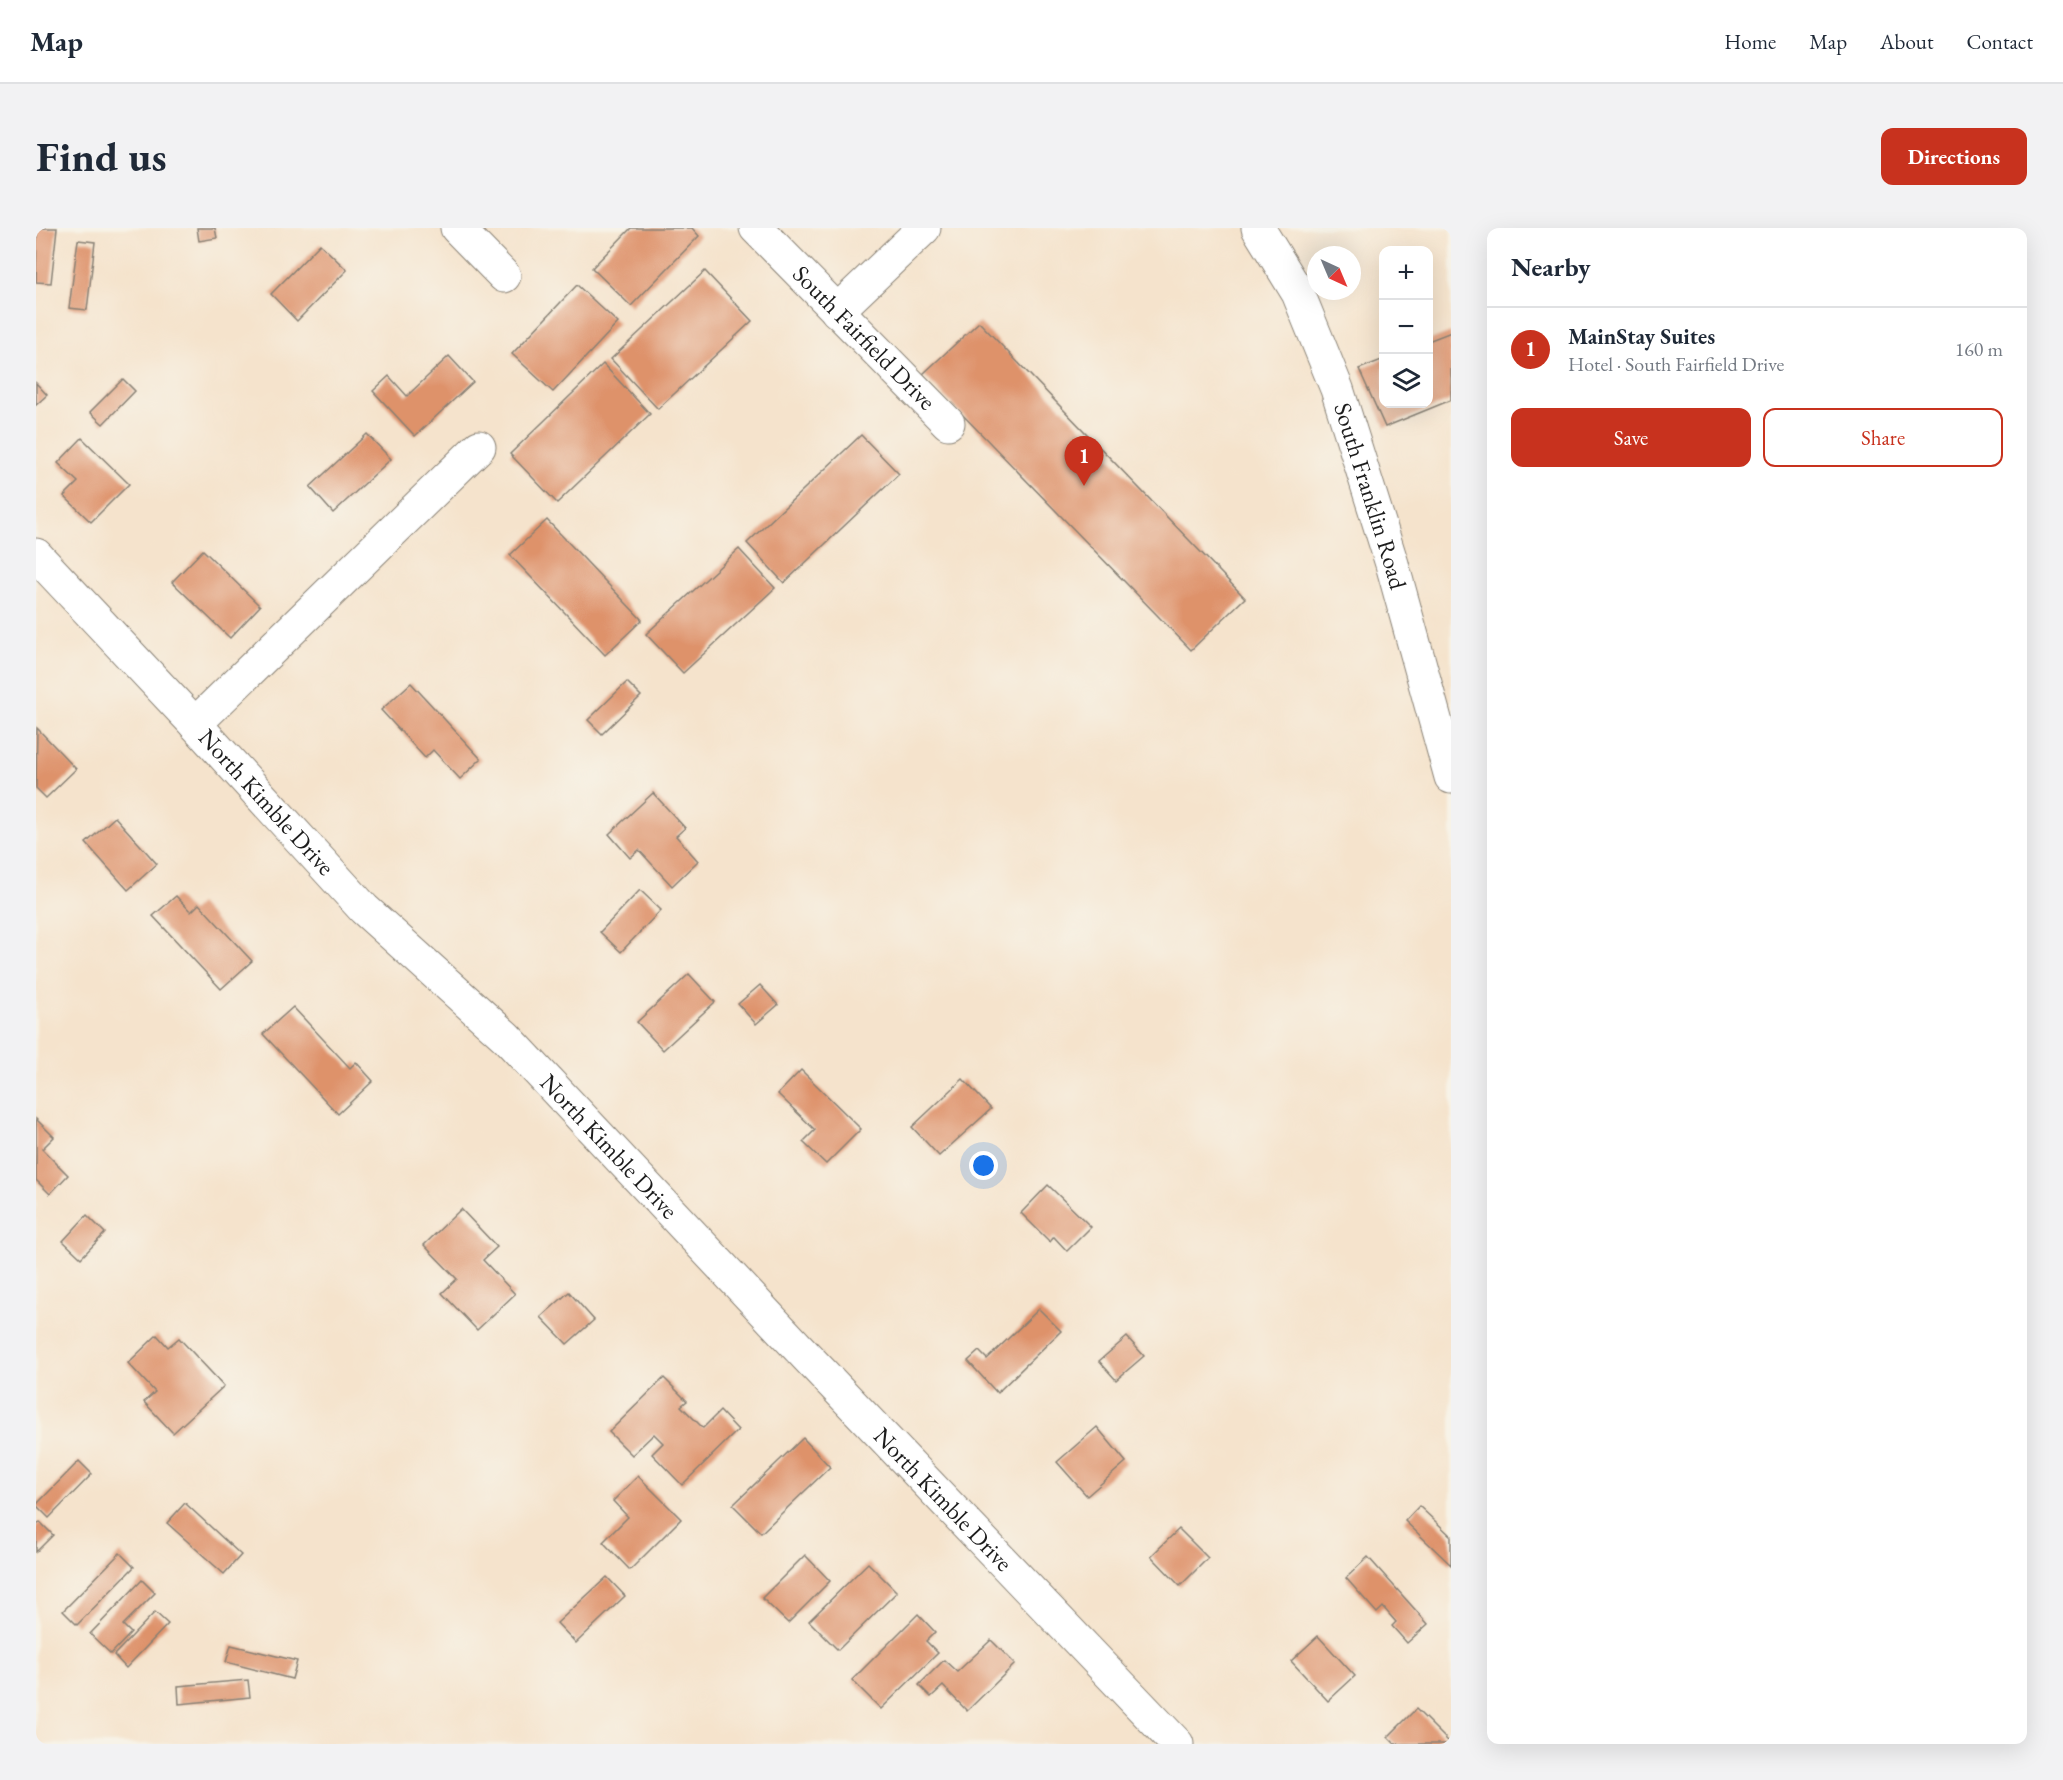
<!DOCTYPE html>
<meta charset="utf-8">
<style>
body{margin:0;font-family:"EB Garamond",serif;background:#f2f2f3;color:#1f2937}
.controls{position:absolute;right:18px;top:18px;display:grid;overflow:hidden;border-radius:12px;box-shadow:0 6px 24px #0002}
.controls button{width:54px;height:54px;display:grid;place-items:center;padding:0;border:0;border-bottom:2px solid #e0e1e3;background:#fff;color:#1f2937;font:30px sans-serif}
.compass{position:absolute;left:1271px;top:18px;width:54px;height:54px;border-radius:50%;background:#fff;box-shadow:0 6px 24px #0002;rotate:136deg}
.you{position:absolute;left:948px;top:938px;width:21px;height:21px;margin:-15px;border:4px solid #fff;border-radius:50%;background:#1a73e8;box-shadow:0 0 0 9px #1a73e833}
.badge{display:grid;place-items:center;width:39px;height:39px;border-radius:50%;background:#c8321e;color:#fff;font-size:20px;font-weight:700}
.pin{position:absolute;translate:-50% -50px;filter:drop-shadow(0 2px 3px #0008)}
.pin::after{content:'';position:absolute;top:32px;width:21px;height:18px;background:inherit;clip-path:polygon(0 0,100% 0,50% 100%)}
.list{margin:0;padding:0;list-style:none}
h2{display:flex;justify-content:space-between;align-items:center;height:78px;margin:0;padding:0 24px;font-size:26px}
h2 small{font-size:20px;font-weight:400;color:#747a83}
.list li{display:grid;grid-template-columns:39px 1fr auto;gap:18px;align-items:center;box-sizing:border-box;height:84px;padding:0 24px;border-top:2px solid #e0e1e3}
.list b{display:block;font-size:22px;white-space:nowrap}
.list p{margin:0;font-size:20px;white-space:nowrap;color:#747a83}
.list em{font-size:20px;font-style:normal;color:#747a83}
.actions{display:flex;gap:12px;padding:18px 24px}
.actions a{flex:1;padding:14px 0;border:2px solid #c8321e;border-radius:12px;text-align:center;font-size:21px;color:#c8321e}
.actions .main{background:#c8321e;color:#fff}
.icon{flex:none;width:33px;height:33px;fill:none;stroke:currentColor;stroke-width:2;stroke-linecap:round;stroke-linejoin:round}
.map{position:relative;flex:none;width:1415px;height:1516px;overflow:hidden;border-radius:12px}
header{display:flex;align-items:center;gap:36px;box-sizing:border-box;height:84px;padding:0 30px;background:#fff;border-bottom:2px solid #e0e1e3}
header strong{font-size:28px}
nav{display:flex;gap:33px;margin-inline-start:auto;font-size:21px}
.intro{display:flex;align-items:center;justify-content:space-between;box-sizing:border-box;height:144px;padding:0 36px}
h1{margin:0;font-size:42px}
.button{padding:15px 27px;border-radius:12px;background:#c8321e;color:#fff;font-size:21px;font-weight:700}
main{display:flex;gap:36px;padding:0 36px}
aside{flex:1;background:#fff;border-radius:12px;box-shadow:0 6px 24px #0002}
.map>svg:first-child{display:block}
</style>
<header>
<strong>Map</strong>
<nav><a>Home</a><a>Map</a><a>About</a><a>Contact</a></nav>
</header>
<div class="intro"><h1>Find us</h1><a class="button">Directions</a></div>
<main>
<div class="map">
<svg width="1415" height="1516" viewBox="0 0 1415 1516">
<rect width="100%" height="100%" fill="#f7f3e8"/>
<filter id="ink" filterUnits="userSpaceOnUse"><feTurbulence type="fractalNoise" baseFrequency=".0167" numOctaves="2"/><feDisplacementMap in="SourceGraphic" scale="12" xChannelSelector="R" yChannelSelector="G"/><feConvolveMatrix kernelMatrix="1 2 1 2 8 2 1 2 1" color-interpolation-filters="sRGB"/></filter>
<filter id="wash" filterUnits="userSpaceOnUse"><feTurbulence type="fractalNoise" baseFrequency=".008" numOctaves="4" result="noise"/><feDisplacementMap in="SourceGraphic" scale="24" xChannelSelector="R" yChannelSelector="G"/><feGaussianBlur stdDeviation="1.35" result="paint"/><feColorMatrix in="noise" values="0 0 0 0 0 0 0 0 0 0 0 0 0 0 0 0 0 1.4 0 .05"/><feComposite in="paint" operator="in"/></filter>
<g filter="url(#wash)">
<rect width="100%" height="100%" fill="#f5e3cc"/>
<g id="blocks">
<g fill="#de926a">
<path d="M1,0H21L15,55L0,54Z"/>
<path d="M161,0H179L181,10L163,13Z"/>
<path d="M595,0H656L663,8L595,78L556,40Z"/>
<path d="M42,12L59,14L51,82L33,80Z"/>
<path d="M284,16L311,42L261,93L235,66Z"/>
<path d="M669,43L716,93L622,181L575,131Z"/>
<path d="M541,57L582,95L517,164L476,126Z"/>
<path d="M943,94L1209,370L1155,422L887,146Z"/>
<path d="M1415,104V172L1349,199L1323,141L1348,131V176H1392V113Z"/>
<path d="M413,128L437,154L379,208L337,163L353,148L371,168Z"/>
<path d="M567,136L614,186L521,275L474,226Z"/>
<path d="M87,151L99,163L67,196L54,184Z"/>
<path d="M0,155L11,167L0,177Z"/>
<path d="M331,206L355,231L297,285L274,259Z"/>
<path d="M825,207L863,246L748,355L711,315Z"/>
<path d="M46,210L93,256L55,294L28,268L42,254L22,235Z"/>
<path d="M511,292L606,392L569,427L474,327Z"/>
<path d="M703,321L739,360L647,445L610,406Z"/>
<path d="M167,322L224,378L194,410L136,354Z"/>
<path d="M591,454L605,468L566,506L552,492Z"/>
<path d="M375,455L445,531L424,551L397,522L389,530L345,482Z"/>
<path d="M1,500L40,541L10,570L0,560Z"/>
<path d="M617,565L649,600L640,608L662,633L636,658L603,622L594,630L573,606Z"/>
<path d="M79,589L121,636L92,662L50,615Z"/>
<path d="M604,662L625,682L585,724L564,704Z"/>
<path d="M140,668L155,684L163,676L216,733L185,761L117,688Z"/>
<path d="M653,746L679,774L627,822L601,794Z"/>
<path d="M724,757L742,777L720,796L702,776Z"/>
<path d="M257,779L314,840L320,834L337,853L302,886L227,806Z"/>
<path d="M765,842L825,901L790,936L767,914L779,902L742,866Z"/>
<path d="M927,851L955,881L903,928L876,899Z"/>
<path d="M0,891L18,909L6,921L32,947L14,966L0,952Z"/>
<path d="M1012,957L1055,999L1031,1023L1018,1009L1014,1014L985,985Z"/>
<path d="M425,981L461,1019L447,1032L479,1066L441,1102L406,1065L421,1051L388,1017Z"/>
<path d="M51,987L69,1005L45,1030L27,1013Z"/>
<path d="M533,1064L558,1092L531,1116L505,1089Z"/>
<path d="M1003,1081L1025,1103L961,1165L932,1133L943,1123L951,1131Z"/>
<path d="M121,1107L132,1119L143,1110L188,1158L137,1205L108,1174L119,1164L92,1135Z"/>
<path d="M1091,1109L1108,1128L1080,1152L1063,1133Z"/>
<path d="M628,1150L651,1173L645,1178L667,1200L684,1183L702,1202L646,1257L616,1226L627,1215L618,1206L596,1227L573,1204Z"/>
<path d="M1061,1199L1090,1234L1051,1268L1021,1234Z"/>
<path d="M767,1210L794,1239L725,1305L697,1277Z"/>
<path d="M43,1233L56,1246L13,1290L0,1277Z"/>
<path d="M602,1248L645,1291L594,1342L567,1314L592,1289L577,1273Z"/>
<path d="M149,1275L205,1327L188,1346L131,1295Z"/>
<path d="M1383,1278L1415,1308V1337L1369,1293Z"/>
<path d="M4,1294L17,1307L0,1324V1298Z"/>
<path d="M1143,1301L1172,1330L1144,1358L1115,1328Z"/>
<path d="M84,1325L98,1339L41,1397L27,1383Z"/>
<path d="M769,1327L794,1353L752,1395L726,1370Z"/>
<path d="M1332,1329L1392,1396L1371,1415L1356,1398L1360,1394L1347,1379L1341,1385L1310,1350Z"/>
<path d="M832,1335L861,1364L802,1422L773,1393Z"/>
<path d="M571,1349L589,1368L540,1415L521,1395Z"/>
<path d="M106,1352L119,1365L87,1397L95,1405L75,1426L54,1406Z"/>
<path d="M119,1384L132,1396L90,1440L78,1427Z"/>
<path d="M882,1386L899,1404L890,1413L902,1425L845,1481L816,1452Z"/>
<path d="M1282,1408L1319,1448L1292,1473L1255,1433Z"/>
<path d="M955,1412L979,1436L931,1483L907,1458L895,1469L883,1457L908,1432L921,1444Z"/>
<path d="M195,1417L261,1433L256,1451L190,1434Z"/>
<path d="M212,1452L214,1469L143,1476L142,1458Z"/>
<path d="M1380,1481L1415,1516H1359L1352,1509Z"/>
</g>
</g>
</g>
<g filter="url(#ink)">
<use href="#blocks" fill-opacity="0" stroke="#888074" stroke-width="1.5"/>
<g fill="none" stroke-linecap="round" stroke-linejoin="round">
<g stroke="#888074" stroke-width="35">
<g id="minor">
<path d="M421,0L468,48"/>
<path id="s1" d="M720,0L912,195"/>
<path id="s2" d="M1222,0L1262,65L1301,161L1356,336L1415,549"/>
<path d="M801,83L888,0"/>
<path id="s3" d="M0,327L159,496L328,681L470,809L771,1129L1141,1516"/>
<path d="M159,496L443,219"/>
</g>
</g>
<use href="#minor" stroke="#fff" stroke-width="33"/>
</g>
</g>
<g text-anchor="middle" stroke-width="4.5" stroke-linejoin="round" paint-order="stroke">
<g font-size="24" fill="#1c1c1c" stroke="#f7f3e8">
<text dy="8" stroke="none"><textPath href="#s1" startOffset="154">South Fairfield Drive</textPath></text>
<text dy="8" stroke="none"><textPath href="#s2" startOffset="292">South Franklin Road</textPath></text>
<text dy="8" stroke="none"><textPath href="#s3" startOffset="338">North Kimble Drive</textPath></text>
<text dy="8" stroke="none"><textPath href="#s3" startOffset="824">North Kimble Drive</textPath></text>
<text dy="8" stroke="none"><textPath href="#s3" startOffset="1310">North Kimble Drive</textPath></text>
</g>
</g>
</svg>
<div class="controls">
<button>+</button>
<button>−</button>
<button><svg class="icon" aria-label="layers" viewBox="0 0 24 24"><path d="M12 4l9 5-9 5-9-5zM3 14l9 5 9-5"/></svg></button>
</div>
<svg class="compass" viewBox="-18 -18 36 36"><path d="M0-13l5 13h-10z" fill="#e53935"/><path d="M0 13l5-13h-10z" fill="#747a83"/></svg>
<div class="you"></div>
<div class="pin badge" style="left:1048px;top:258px">1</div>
</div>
<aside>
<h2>Nearby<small></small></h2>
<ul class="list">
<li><span class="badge">1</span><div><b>MainStay Suites</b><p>Hotel · South Fairfield Drive</p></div><em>160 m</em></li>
</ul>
<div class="actions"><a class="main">Save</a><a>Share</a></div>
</aside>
</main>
